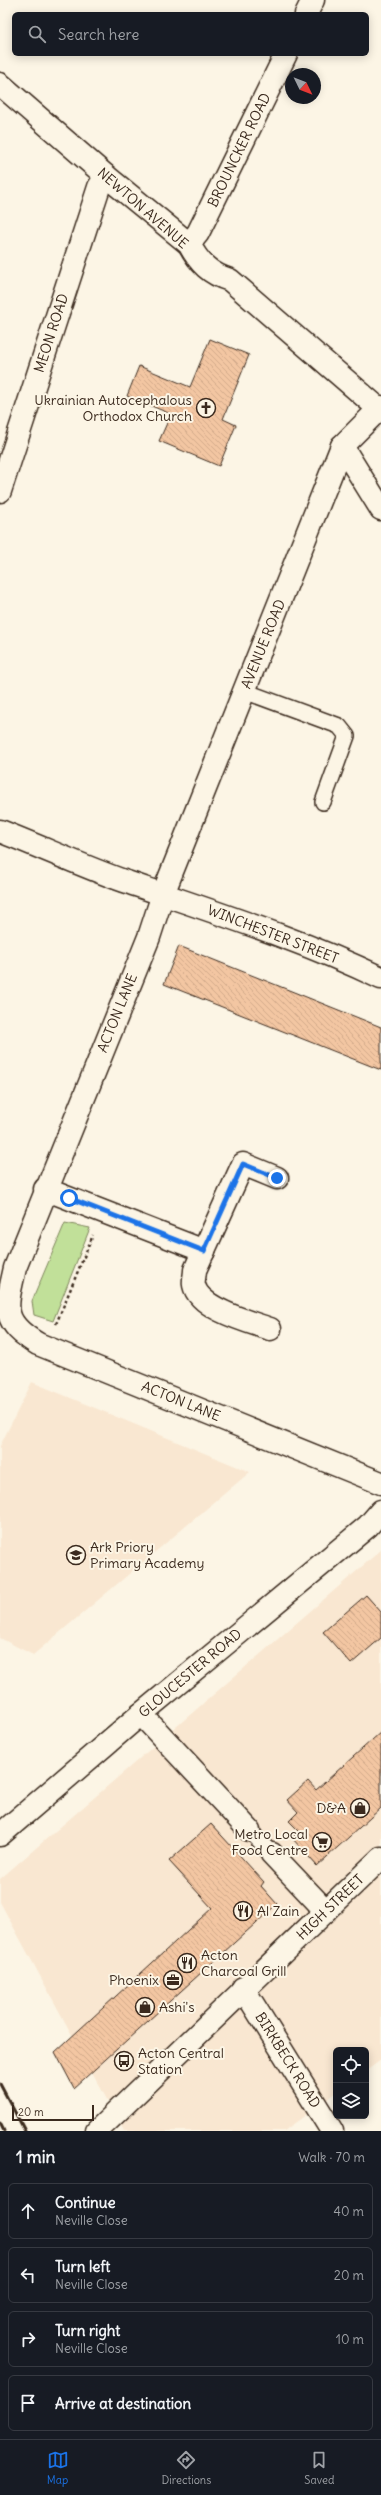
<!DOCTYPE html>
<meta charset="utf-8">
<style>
body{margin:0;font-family:Delius,sans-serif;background:#20242c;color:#f1f3f6}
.controls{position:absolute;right:12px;bottom:12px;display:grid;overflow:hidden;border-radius:6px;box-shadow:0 2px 10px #0003}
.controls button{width:36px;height:36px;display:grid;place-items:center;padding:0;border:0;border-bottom:1px solid #363941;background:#171b24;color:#f1f3f6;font:20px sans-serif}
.compass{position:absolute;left:285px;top:68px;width:36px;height:36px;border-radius:50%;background:#171b24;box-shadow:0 2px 10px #0003;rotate:133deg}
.scale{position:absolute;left:12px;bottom:10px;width:82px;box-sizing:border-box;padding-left:4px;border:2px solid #3b2a1e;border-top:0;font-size:11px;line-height:14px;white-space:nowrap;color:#3b2a1e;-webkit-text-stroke:3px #fcf5e5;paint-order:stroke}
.stop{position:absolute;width:12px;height:12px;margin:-9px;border:3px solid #1a73e8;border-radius:50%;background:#fff}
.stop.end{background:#1a73e8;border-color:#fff;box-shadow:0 1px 4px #0008}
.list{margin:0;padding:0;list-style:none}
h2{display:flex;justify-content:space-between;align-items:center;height:52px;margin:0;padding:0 16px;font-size:17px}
h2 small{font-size:13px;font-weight:400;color:#9ea1a6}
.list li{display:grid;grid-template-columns:26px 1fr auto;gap:12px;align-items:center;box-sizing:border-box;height:56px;margin:0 8px 8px;padding:0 8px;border:1px solid #363941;border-radius:6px}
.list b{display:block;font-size:15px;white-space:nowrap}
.list p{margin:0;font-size:13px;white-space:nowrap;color:#9ea1a6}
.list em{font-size:13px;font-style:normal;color:#9ea1a6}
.icon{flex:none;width:22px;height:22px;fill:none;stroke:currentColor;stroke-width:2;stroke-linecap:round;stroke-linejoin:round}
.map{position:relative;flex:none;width:381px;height:2131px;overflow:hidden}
.search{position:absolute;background:#171b24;box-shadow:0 2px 10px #0003;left:12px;right:12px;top:12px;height:44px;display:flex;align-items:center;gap:10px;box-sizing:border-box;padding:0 14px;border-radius:6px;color:#9ea1a6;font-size:15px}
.sheet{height:308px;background:#171b24}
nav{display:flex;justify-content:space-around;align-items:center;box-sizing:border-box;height:56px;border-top:1px solid #363941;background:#171b24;font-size:11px;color:#9ea1a6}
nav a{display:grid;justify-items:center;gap:2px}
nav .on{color:#1a73e8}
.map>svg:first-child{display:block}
</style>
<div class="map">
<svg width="381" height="2131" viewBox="0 0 381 2131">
<defs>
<pattern id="building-back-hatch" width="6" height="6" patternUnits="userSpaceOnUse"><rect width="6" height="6" fill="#f3c6a2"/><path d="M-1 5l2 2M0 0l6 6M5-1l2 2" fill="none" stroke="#d1aa8b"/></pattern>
</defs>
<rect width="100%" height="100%" fill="#fcf5e5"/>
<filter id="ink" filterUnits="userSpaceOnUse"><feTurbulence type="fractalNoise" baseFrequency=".025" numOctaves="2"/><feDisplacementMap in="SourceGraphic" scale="8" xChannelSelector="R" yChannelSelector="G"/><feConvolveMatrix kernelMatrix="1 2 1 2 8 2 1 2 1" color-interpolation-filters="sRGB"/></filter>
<g filter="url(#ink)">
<g fill="#f9e7d1">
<path d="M32,1382L250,1472L33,1655L0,1638V1446Z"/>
<path d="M381,1550V2060L366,2071V2050H336V2093L284,2131H124L0,1902V1879Z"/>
</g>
<path fill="#c1e099" stroke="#7e855c" d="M65,1223L90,1228L53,1321L34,1315L32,1301Z"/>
<g fill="url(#building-back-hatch)" stroke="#3b2a1e">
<path d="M210,339L249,355L223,419L236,425L219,466L159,441L171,414L127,396L139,366L190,387Z"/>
<path d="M179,946L381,1027V1070L164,984Z"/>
<path d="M366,1595L381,1612V1638L351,1664L323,1632Z"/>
<path d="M381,1732V1808L317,1866L292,1838L299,1831L289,1821L298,1812L287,1800L308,1781L316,1790Z"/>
<path d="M211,1824L264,1882L261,1886L277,1904L74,2088L55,2052L212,1908L169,1861Z"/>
</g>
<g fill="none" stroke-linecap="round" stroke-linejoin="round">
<g stroke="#3b2a1e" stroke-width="18">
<g id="service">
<path d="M244,691L339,726L347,736L323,802"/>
<path d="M249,1830L272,1854"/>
</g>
</g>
<g stroke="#3b2a1e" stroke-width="25">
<g id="minor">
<path d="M306,14L313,0"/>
<path d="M0,84L106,176L189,244C199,263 210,274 230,280L378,408"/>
<path d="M189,244L198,233L286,54"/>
<path d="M381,407L342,446L163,894L149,937L15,1268C6,1308 0,1321 38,1344L381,1483"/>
<path d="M342,446L381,509"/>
<path d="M0,491L99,187L106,176"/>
<path d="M45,1189L204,1251"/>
<path d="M270,1329C250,1322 199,1309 194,1285C193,1281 195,1275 195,1270L243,1164L277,1178"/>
<path d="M141,1714L249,1830"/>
<path d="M0,1835L141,1714L368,1526L381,1511"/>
<path d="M272,1854L326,1911"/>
<path d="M243,1988L332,2131"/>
</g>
</g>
<g stroke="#3b2a1e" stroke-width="25">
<path id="secondary" d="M0,831C41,847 82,866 124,881C210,911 298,938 381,978"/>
</g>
<g stroke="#3b2a1e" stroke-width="25">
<path id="primary" d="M97,2131L381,1858"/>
</g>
<path stroke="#3b2a1e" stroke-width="2.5" stroke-dasharray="3 3" stroke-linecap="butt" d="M56,1324L93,1235"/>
<use href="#service" stroke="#fcf5e5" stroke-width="15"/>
<use href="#minor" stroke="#fcf5e5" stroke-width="22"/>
<use href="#secondary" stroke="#fcf5e5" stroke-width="22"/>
<use href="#primary" stroke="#fcf5e5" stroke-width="22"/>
<g stroke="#3b2a1e" stroke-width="3">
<path d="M0,2084L25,2131"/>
<path d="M0,2123L4,2131"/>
</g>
</g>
</g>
<g fill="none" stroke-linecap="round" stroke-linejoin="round" filter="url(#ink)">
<path stroke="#1a73e8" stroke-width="5" d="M69,1198L204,1251L243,1164L277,1178"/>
</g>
<defs>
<g id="church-ring" transform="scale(1)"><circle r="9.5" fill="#fcf5e5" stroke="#3b2a1e" stroke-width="1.5"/><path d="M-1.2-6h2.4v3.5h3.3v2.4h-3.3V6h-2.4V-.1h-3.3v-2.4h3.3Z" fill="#3b2a1e"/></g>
<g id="school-ring" transform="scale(1)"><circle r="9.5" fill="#fcf5e5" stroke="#3b2a1e" stroke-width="1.5"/><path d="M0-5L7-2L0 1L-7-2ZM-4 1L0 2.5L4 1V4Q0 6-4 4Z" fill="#3b2a1e"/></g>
<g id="shop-ring" transform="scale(1)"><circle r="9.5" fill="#fcf5e5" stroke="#3b2a1e" stroke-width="1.5"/><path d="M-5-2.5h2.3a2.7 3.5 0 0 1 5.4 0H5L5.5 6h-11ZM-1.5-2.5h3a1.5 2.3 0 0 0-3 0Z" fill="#3b2a1e"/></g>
<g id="supermarket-ring" transform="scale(1)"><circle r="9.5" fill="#fcf5e5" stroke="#3b2a1e" stroke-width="1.5"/><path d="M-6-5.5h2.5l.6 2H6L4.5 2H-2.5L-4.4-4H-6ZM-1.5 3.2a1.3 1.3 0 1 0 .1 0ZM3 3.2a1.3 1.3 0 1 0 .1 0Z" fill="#3b2a1e"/></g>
<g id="restaurant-ring" transform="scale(1)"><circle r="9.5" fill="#fcf5e5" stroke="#3b2a1e" stroke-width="1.5"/><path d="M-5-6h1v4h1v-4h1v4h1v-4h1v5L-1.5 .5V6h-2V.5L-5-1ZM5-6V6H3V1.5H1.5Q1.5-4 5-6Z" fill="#3b2a1e"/></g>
<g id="office-ring" transform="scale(1)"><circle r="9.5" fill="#fcf5e5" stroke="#3b2a1e" stroke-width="1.5"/><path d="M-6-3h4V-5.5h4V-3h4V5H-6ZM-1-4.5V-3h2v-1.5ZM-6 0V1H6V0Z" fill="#3b2a1e"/></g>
<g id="bus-ring" transform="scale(1)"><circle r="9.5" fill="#fcf5e5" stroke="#3b2a1e" stroke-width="1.5"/><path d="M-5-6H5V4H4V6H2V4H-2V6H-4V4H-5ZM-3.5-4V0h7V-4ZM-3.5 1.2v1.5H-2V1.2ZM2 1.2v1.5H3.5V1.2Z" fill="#3b2a1e"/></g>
</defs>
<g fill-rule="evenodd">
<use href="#church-ring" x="206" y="408"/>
<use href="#school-ring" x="76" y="1555"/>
<use href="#shop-ring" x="360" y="1808"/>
<use href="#supermarket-ring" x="322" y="1842"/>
<use href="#restaurant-ring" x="243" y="1911"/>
<use href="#restaurant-ring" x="187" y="1963"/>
<use href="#office-ring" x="173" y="1980"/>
<use href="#shop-ring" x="145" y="2007"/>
<use href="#bus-ring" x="124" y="2061"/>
</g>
<g text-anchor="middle" stroke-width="4" stroke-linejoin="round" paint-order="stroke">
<g font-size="14" fill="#3b2a1e" stroke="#fcf5e5">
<text transform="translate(239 150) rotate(-64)" y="5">BROUNCKER ROAD</text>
<text transform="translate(143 208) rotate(41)" y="5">NEWTON AVENUE</text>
<text transform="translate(51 333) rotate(-72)" y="5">MEON ROAD</text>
<text transform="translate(263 644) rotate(-68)" y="5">AVENUE ROAD</text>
<text transform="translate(273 934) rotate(21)" y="5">WINCHESTER STREET</text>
<text transform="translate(117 1013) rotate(-68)" y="5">ACTON LANE</text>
<text transform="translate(181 1401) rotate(22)" y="5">ACTON LANE</text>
<text transform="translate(190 1673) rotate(-40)" y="5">GLOUCESTER ROAD</text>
<text transform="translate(330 1907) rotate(-44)" y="5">HIGH STREET</text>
<text transform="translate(288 2060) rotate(58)" y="5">BIRKBECK ROAD</text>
</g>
<g font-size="14" fill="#3b2a1e" stroke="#fcf5e5" text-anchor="start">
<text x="192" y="405" text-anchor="end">Ukrainian Autocephalous<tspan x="192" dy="16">Orthodox Church</tspan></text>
<text x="90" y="1552">Ark Priory<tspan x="90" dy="16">Primary Academy</tspan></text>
<text x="346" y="1813" text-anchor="end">D&amp;A</text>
<text x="308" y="1839" text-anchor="end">Metro Local<tspan x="308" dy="16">Food Centre</tspan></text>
<text x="257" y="1916">Al Zain</text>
<text x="201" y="1960">Acton<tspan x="201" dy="16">Charcoal Grill</tspan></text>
<text x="159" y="1985" text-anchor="end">Phoenix</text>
<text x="159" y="2012">Ashi's</text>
<text x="138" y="2058">Acton Central<tspan x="138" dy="16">Station</tspan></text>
</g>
</g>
</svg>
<div class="controls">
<button><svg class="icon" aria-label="locate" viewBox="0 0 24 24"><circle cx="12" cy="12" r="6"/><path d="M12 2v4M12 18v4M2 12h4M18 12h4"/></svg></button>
<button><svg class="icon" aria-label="layers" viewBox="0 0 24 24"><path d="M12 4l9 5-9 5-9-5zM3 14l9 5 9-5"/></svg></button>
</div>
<svg class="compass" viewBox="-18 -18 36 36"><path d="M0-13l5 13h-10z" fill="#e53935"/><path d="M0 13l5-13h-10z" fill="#9ea1a6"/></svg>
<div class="scale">20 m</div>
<div class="stop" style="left:69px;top:1198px"></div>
<div class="stop end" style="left:277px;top:1178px"></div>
<div class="search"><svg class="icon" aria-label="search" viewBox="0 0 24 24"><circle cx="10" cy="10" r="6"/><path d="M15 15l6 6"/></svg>Search here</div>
</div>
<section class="sheet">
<h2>1 min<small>Walk · 70 m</small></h2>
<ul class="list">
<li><svg class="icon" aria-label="ahead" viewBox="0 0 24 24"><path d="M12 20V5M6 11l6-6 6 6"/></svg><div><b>Continue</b><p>Neville Close</p></div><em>40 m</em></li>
<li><svg class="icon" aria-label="left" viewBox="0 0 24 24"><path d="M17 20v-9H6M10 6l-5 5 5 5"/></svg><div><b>Turn left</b><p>Neville Close</p></div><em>20 m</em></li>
<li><svg class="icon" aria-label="right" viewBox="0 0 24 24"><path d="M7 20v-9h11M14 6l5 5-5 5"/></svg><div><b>Turn right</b><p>Neville Close</p></div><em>10 m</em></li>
<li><svg class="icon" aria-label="arrive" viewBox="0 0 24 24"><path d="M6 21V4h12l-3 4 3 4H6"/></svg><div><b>Arrive at destination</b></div></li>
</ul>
</section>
<nav>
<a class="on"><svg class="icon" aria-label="map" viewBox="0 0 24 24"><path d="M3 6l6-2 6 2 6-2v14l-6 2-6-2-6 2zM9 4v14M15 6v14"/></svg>Map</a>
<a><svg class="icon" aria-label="directions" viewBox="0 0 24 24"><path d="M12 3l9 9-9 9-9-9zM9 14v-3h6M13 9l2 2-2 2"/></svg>Directions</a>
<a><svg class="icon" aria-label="saved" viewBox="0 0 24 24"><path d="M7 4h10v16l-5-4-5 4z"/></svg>Saved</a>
</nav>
